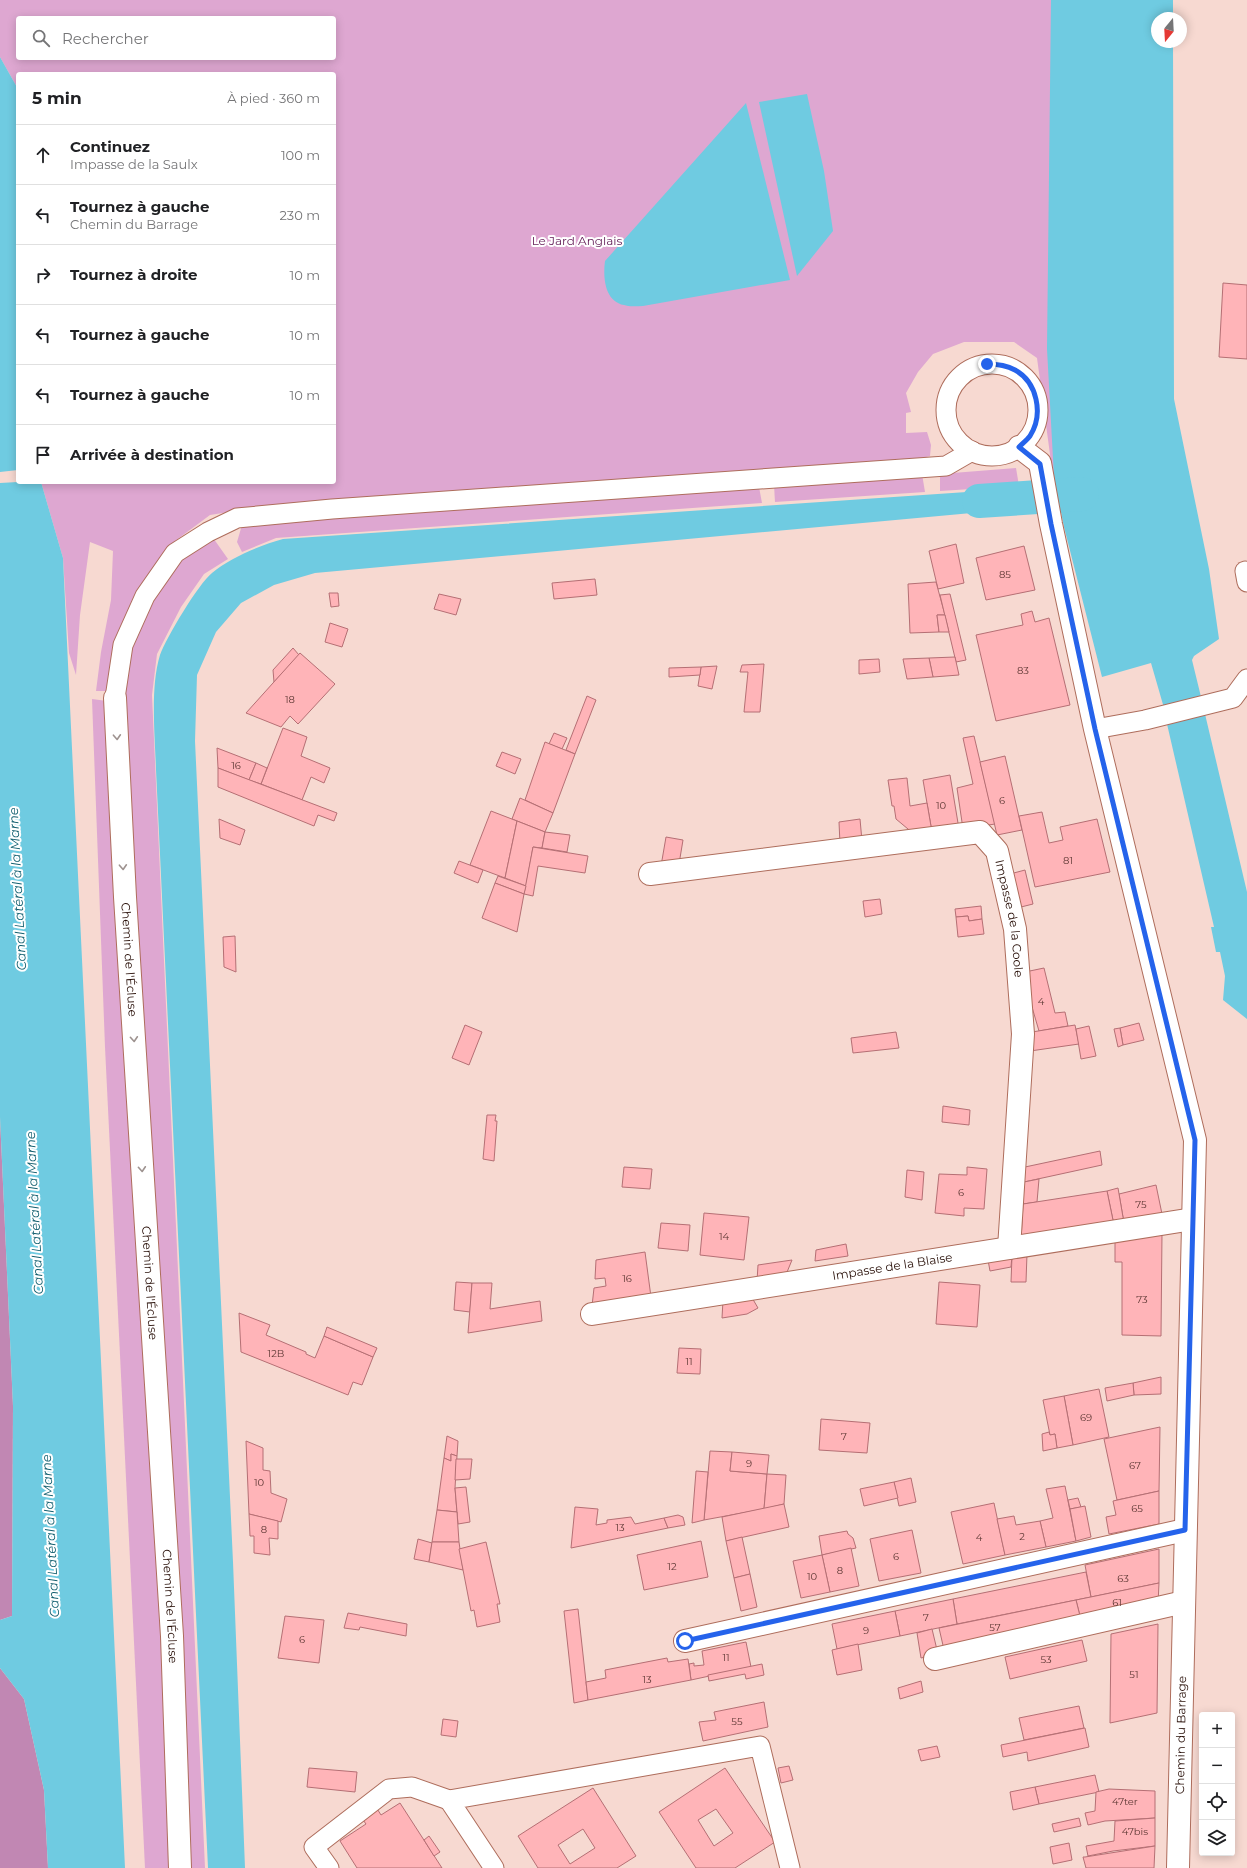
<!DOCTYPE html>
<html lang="fr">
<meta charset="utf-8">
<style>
body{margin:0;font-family:Montserrat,sans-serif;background:#f2f2f2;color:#202124}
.controls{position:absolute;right:12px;bottom:12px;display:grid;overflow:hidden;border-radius:4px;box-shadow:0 2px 10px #0003}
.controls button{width:36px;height:36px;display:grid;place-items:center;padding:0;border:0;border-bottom:1px solid #e0e0e0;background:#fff;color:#202124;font:20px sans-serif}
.compass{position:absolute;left:1151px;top:12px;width:36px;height:36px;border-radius:50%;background:#fff;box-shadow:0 2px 10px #0003;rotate:198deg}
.stop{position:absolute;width:12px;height:12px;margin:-9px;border:3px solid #2563eb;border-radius:50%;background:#fff}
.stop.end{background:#2563eb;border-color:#fff;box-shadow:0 1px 4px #0008}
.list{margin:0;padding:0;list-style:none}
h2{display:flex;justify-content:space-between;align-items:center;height:52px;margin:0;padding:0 16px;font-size:17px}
h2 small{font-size:13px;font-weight:400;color:#757577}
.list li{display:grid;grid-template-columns:26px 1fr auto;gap:12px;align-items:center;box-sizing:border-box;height:60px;padding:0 16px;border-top:1px solid #e0e0e0}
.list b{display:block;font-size:15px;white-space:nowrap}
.list p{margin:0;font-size:13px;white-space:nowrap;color:#757577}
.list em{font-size:13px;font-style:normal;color:#757577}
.icon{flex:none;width:22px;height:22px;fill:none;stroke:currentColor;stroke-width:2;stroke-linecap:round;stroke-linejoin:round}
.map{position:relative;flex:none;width:1247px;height:1868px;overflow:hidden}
.search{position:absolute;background:#fff;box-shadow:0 2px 10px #0003;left:16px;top:16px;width:320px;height:44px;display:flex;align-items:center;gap:10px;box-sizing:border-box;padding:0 14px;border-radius:4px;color:#757577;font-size:15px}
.panel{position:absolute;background:#fff;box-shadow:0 2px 10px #0003;left:16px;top:72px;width:320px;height:412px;border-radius:4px}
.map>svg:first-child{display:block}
</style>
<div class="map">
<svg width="1247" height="1868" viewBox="0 0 1247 1868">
<rect width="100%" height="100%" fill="#f7d9d1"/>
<g fill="#dea7d1" fill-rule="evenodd">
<path d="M0,0H1087L1095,478L1054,484L1037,358L1014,342H964L933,354L918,372L906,393L911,412L906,413V433L927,432L931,445L930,456L906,462L279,504L210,515L175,541L149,580L112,691H96L101,652L111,600L113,551L90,542L80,615L76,675L69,653L63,558L41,482H334V74H18V89L0,57ZM18,18H334V58H18Z"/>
<path d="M1016,468L1019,486L940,491V474Z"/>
<path d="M922,474L925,492L775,502L774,485Z"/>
<path d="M759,487L762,503L276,538L242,552L237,542L242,525Z"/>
<path d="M211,535L228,559L204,574L181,607L157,654L152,695L205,1868H182L122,691L130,647L173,563Z"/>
<path d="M92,699L107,701L176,1868H145L105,1047Z"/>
</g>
<g fill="#c187b3">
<path d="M0,1117L13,1406L12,1616L0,1620Z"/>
<path d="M0,1668L24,1699L44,1790L48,1868H0Z"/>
</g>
<g fill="#6fcbe1">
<path d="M1051,0H1173V18H1157V42H1173L1174,399L1209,569L1219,639L1194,656L1192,660L1202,701L1164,708L1151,663L1102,677L1064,527L1054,477L1047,349Z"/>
<path d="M0,57L18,89V470L0,472Z"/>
<path d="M807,94L824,171L833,231L797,276L759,102Z"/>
<path d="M746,103L790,280L643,306C637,306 629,307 624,305C604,301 603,276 605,261Z"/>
<path d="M18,482H41L63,558L125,1868H48L44,1790L24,1699L0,1668V1620L12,1616L13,1406L0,1117V483Z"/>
<path d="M1024,488L1027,508L315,573L274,585L241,603L216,632L197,675L195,741L233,1562L245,1868H208L156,770C155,736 150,687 160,655C166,638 199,583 212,573C230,558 261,545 283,539Z"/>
<path d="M1205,714L1247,892V1019L1223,1000L1225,976L1220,952H1216L1211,927H1214L1167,724Z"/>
</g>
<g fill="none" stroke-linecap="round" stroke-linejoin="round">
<path stroke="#6fcbe1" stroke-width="34" d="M979,501L1082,494"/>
</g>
<g fill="#ffb4b8" stroke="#b56f74" fill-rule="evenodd">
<path d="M1223,283L1247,285V359L1219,357Z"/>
<path d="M956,544L964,583L938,589L929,551Z"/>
<path d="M1024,546L1035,590L986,600L976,558Z"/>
<path d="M595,579L597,595L554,599L552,583Z"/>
<path d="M936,582L945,615H937L939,632L910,633L908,584Z"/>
<path d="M329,593H338L339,606L331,607Z"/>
<path d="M439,594L461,599L456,615L434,609Z"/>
<path d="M950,594L966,660L956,662L940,595Z"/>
<path d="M1032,611L1035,622L1049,618L1070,705L996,721L976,635L1023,625L1021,614Z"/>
<path d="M937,615H945L949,632H939Z"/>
<path d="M330,623L348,629L342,647L325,642Z"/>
<path d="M293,648L299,655L274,682L273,670Z"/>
<path d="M300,653L335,684L298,724L290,716L281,727L246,713Z"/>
<path d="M955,657L959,675L933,677L929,658Z"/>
<path d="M929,658L933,677L907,679L903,659Z"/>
<path d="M879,659L880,672L859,674V660Z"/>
<path d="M764,664L760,712H744L748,672H740L742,665Z"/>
<path d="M717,666L712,689L698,686L701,667Z"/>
<path d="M701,667L700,675L669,677V668Z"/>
<path d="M587,696L596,700L575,754L566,750Z"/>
<path d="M283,728L307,737L301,756L330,768L324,783L311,777L302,800L261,784Z"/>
<path d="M554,733L567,738L562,749L549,744Z"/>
<path d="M974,736L995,824L963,829L957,788L973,784L963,738Z"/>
<path d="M545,742L575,754L553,813L525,800Z"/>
<path d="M217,748L256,763L249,780L218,768Z"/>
<path d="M502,752L521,759L515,774L496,766Z"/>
<path d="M1005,756L1022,830L997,835L980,762Z"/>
<path d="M256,763L267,768L261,784L249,780Z"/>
<path d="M218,768L337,813L334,821L318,815L314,826L218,787Z"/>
<path d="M950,775L959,829L932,832L923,780Z"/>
<path d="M907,778L910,806L927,803L932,832L914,834L896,819L894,806H892L888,780Z"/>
<path d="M520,798L553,813L545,832L512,819Z"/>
<path d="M491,811L517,821L505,878L470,865Z"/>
<path d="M1042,812L1049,843L1063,840L1060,827L1097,819L1110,872L1035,887L1019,816Z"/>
<path d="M219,819L245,830L240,845L220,838Z"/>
<path d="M860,819L862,841L840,844L839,822Z"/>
<path d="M517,821L545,832L542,848L533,847L526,886L505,878Z"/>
<path d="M545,832L570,835L567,852L542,848Z"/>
<path d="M666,837L683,840L679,864L661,866Z"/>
<path d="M533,847L588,856L585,873L538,866L533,896L524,894Z"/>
<path d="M459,861L483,870L478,883L454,873Z"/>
<path d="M1025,870L1033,904L1017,908L1010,874Z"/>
<path d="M498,876L526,886L524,894L495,883Z"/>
<path d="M495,883L524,894L517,932L482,918Z"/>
<path d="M880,899L882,914L865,917L863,901Z"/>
<path d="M981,906L982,919L969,921L968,916L956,917L955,909Z"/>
<path d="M968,916L969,921L982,919L984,934L958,937L956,917Z"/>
<path d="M235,936L236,972L224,967L223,937Z"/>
<path d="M1044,968L1055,1013L1065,1012L1068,1026L1039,1031L1027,990L1025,972Z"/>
<path d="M1139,1023L1144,1040L1123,1045L1120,1028Z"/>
<path d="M465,1025L482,1032L469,1065L452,1058Z"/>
<path d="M1075,1025L1079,1044L1030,1051L1032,1032Z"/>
<path d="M1089,1026L1096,1056L1081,1059L1076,1029Z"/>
<path d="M1120,1028L1123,1045L1118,1047L1114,1029Z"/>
<path d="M896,1032L899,1048L853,1053L851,1038Z"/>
<path d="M943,1106L970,1110L969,1125L942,1122Z"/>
<path d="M487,1115H496L495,1121H497L494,1161L483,1159Z"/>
<path d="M1100,1151L1102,1165L1024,1182L1025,1167Z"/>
<path d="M624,1167L652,1169L650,1189L622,1187Z"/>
<path d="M967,1167L987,1169L984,1209L964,1208V1216L935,1213L939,1174L967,1175Z"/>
<path d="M907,1170L924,1172L922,1200L905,1197Z"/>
<path d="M1039,1179L1037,1202L1023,1204L1024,1182Z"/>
<path d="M1156,1185L1162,1214L1124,1223L1119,1194Z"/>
<path d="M1118,1188L1124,1223L1114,1225L1107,1191Z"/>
<path d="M1107,1191L1114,1225L1021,1240L1023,1204Z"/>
<path d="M704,1213L749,1217L744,1260L700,1255Z"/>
<path d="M661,1223L690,1225L688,1251L658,1248Z"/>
<path d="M1162,1233L1161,1336L1122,1335V1262H1115V1240Z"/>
<path d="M846,1244L848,1256L815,1261L816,1250Z"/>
<path d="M645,1252L651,1297L592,1306L594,1288L606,1286L605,1278L595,1279L596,1260Z"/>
<path d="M1027,1254L1026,1282H1011L1012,1256Z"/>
<path d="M1012,1256L1011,1267L990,1271L988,1260Z"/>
<path d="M792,1260L785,1277L757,1281L758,1265Z"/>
<path d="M456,1282L472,1283L470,1312L454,1310Z"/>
<path d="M939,1282L980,1285L977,1327L936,1324Z"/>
<path d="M472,1283H492L490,1309L540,1301L542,1321L468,1333Z"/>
<path d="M751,1296L758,1308L747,1314L722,1318L723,1300Z"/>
<path d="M239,1313L270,1325L266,1335L306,1352V1354L315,1358L324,1336L373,1357L362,1385L353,1382L348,1395L241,1352Z"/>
<path d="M327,1327L377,1348L373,1357L324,1336Z"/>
<path d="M679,1348L701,1349L700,1374L677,1373Z"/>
<path d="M1161,1377V1394L1134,1395L1133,1383Z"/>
<path d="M1133,1383L1134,1395L1107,1401L1105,1388Z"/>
<path d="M1099,1389L1109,1437L1073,1445L1064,1396Z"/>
<path d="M1064,1396L1073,1445L1057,1448L1055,1434L1050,1435L1043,1400Z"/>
<path d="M821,1419L870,1423L867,1453L819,1450Z"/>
<path d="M1160,1427L1159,1491L1117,1500L1104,1439Z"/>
<path d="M1049,1432L1050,1435L1055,1434L1057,1448L1043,1451L1042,1434Z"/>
<path d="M447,1436L458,1441L457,1456L451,1454V1461L444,1458Z"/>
<path d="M246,1441L263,1448V1470L270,1471L271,1493L287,1499L281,1522L249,1514Z"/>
<path d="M710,1451L732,1452L730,1471L767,1474L764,1509L704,1520Z"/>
<path d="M732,1452L769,1455L767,1474L730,1471Z"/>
<path d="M451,1454L457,1456L455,1488L457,1512L437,1510L444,1458L451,1461Z"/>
<path d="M456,1459H472L470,1479L455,1480Z"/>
<path d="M696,1471L708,1472L704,1520L692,1523Z"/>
<path d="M767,1474L786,1475L784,1504L764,1509Z"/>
<path d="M911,1478L916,1502L899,1506L894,1482Z"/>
<path d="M894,1482L898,1498L864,1506L860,1489Z"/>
<path d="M1065,1486L1076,1541L1046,1547L1040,1521L1053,1518L1046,1489Z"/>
<path d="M466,1487L470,1522L458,1524L455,1488Z"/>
<path d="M1159,1491V1524L1109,1534L1106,1517L1116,1515L1113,1501Z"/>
<path d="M1078,1498L1081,1507L1070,1509L1068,1500Z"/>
<path d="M994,1503L1005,1555L963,1564L951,1512Z"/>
<path d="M784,1504L789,1527L726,1541L722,1517Z"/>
<path d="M1085,1506L1091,1537L1076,1541L1070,1509Z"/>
<path d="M575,1507L598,1509L596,1525L607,1523V1520L631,1517L635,1524L664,1518L668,1528L571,1548Z"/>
<path d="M437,1510L457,1512L459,1542H432Z"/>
<path d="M249,1514L278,1521V1539L269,1538L270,1555L254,1553V1536H250Z"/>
<path d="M678,1515L683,1517L685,1525L668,1528L664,1518Z"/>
<path d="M1014,1516L1016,1525L1040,1521L1046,1547L1005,1555L997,1519Z"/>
<path d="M912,1530L921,1573L879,1581L870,1539Z"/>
<path d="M847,1531L848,1534L853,1538L856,1548L822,1555L819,1536Z"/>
<path d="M742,1537L750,1574L734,1578L726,1541Z"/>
<path d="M418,1539L432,1543L429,1562L414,1559Z"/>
<path d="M701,1541L708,1577L644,1590L637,1555Z"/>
<path d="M432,1542H459L463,1570L429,1562Z"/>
<path d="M486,1542L500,1604H497L500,1622L477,1627L474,1610L471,1611L459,1549Z"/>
<path d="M851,1548L859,1586L830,1592L822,1555Z"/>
<path d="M1159,1549V1583L1091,1597L1085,1565Z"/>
<path d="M822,1555L830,1592L801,1598L793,1561Z"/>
<path d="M1086,1572L1091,1597L957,1624L953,1599Z"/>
<path d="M750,1574L757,1607L741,1611L734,1578Z"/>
<path d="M1159,1583L1158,1604L1081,1620L1076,1600Z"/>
<path d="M953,1599L957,1624L900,1636L895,1611Z"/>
<path d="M1076,1600L1081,1620L945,1654L939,1628Z"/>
<path d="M578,1609L588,1700L574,1703L564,1611Z"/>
<path d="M895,1611L900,1636L837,1649L832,1624Z"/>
<path d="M348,1613L407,1624L406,1636L360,1627L359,1630L344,1628Z"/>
<path d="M285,1616L324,1620L319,1663L278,1658Z"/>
<path d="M1158,1624L1157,1713L1110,1723L1111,1634Z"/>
<path d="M932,1629L938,1654L921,1658L917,1633Z"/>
<path d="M1082,1640L1087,1661L1010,1679L1005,1657Z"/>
<path d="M746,1642L751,1667L691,1680L689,1664L694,1663V1666L704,1665L702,1651Z"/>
<path d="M858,1644L862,1670L837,1675L832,1650Z"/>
<path d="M667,1658L668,1662L688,1659L691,1680L588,1700L586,1682L606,1678L605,1670Z"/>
<path d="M762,1664L764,1675L746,1679L745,1674L709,1681L708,1675Z"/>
<path d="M921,1681L923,1692L900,1699L898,1688Z"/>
<path d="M764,1702L768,1727L703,1741L699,1722L716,1720L714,1712Z"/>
<path d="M1079,1706L1084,1728L1024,1740L1019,1718Z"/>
<path d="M443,1719L458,1721L456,1737L441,1735Z"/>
<path d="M1085,1728L1089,1747L1028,1761L1027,1752L1003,1757L1001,1745Z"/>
<path d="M937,1746L940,1757L921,1761L918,1750Z"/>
<path d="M789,1766L793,1780L781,1783L778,1768Z"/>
<path d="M309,1768L357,1772L355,1792L307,1787Z"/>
<path d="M725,1768L775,1842L735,1868H696L659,1812ZM716,1809L733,1833L714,1846L698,1820Z"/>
<path d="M1095,1775L1099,1792L1039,1804L1035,1787Z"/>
<path d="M1035,1787L1039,1804L1013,1810L1010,1792Z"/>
<path d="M593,1788L636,1856L617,1868H538L518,1836ZM583,1829L595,1848L570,1864L558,1845Z"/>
<path d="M1109,1789L1155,1791V1818L1105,1821L1088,1825L1085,1813L1095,1811L1096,1792Z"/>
<path d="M400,1803L442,1868H357L340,1841L366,1824L361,1817L376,1807L381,1815Z"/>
<path d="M1079,1818L1081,1826L1054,1832L1052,1824Z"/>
<path d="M1155,1818V1846L1113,1851L1088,1856L1086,1846L1114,1841L1115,1821Z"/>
<path d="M429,1836L440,1852L434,1856L424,1840Z"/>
<path d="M1069,1843L1072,1860L1053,1864L1050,1847Z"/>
<path d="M1155,1846L1154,1868H1086L1083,1857H1085Z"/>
</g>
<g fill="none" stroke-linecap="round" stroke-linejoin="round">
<g stroke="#ae6d5c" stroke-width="21">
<g id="service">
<circle cx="992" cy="410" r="46"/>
<path d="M1245,571L1247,582"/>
<path d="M115,698L123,645L145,596L175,553L208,532L237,518L332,509L946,466L972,451"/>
<path d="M1095,729L1145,720L1233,698L1247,679"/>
<path d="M329,1868L314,1847L389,1789L412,1787L449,1800"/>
<path d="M494,1868L449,1800L760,1746L790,1868"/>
</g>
</g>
<g stroke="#ae6d5c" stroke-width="24">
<g id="minor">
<path d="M1019,447L1040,463L1051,524L1095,729L1195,1140L1178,1868"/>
<path id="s1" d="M115,698L125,897L172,1636L180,1868"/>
<path id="s2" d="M650,874L980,832L997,851L1015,929L1023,1034L1009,1248"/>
<path id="s3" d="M592,1314L1193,1219"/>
<path d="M685,1641L1185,1530"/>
<path d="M935,1659L1184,1602"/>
</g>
</g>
<use href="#service" stroke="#fff" stroke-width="19"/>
<use href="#minor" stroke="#fff" stroke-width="22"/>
</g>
<defs><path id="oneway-chevron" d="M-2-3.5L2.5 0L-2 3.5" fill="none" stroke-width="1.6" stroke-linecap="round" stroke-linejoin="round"/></defs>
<g stroke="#9e9390">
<use href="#oneway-chevron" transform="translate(117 737) rotate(87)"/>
<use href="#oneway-chevron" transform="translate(123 867) rotate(87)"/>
<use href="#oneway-chevron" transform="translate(134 1039) rotate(86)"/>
<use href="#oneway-chevron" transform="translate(142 1169) rotate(86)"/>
</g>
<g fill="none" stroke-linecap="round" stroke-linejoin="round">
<path stroke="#2563eb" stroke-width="5" d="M685,1641L1185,1530L1195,1140L1095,729L1051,524L1040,464L1019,447C1023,443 1027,440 1030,436C1044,414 1037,382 1015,370C1006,365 997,364 987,364"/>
</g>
<g text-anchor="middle" stroke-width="4" stroke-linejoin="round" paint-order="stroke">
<g font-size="10" fill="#5e3834">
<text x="1005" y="578">85</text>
<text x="1023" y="674">83</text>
<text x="290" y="703">18</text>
<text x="236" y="769">16</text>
<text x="1002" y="804">6</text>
<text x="941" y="809">10</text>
<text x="1068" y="864">81</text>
<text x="1041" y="1005">4</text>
<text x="961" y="1196">6</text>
<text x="1141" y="1208">75</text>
<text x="724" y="1240">14</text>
<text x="627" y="1282">16</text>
<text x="1142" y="1303">73</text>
<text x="276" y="1357">12B</text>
<text x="689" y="1365">11</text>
<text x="1086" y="1421">69</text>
<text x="844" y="1440">7</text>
<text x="749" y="1467">9</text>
<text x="1135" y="1469">67</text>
<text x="259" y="1486">10</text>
<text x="1137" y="1512">65</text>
<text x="620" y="1531">13</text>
<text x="264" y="1533">8</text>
<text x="1022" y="1540">2</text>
<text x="979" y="1541">4</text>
<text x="896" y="1560">6</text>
<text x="672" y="1570">12</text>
<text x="840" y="1574">8</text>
<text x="812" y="1580">10</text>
<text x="1123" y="1582">63</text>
<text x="1117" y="1606">61</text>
<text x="926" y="1621">7</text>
<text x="995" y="1631">57</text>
<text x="866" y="1634">9</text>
<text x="302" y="1643">6</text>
<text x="726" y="1661">11</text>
<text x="1046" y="1663">53</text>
<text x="1134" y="1678">51</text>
<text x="647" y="1683">13</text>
<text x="737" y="1725">55</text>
<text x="1125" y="1805">47ter</text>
<text x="1135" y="1835">47bis</text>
</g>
<g font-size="12" fill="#631d57" stroke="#fff">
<text x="577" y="245">Le Jard Anglais</text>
</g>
<g font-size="12" fill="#280f08" stroke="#fff">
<text dy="4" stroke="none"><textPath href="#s2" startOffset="427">Impasse de la Coole</textPath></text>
<text dy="4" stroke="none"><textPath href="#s1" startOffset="262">Chemin de l'Écluse</textPath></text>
<text dy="4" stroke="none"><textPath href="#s3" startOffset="304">Impasse de la Blaise</textPath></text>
<text dy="4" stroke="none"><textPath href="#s1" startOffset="586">Chemin de l'Écluse</textPath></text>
<text dy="4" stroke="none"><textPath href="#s1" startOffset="910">Chemin de l'Écluse</textPath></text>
<text transform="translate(1181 1735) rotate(-89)" y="4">Chemin du Barrage</text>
</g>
<g font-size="13" font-style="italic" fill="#0f5d6d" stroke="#fff">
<text transform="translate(17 889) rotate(-93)" y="5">Canal Latéral à la Marne</text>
<text transform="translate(34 1213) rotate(-93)" y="5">Canal Latéral à la Marne</text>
<text transform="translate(50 1536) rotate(-93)" y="5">Canal Latéral à la Marne</text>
</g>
</g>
</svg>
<div class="controls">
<button>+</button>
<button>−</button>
<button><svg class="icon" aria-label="locate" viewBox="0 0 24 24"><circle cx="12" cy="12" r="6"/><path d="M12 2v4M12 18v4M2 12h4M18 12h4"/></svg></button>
<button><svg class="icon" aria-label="layers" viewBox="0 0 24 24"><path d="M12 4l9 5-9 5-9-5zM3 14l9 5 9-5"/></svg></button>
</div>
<svg class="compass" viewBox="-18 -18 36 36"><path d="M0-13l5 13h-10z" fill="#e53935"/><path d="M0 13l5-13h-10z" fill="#757577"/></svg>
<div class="stop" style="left:685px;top:1641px"></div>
<div class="stop end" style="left:987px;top:364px"></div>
<div class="search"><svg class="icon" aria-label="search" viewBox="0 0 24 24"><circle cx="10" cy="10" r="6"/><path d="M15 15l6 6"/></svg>Rechercher</div>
<section class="panel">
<h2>5 min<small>À pied · 360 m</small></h2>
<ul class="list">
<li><svg class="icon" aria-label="ahead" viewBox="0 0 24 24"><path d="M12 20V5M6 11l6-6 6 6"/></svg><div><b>Continuez</b><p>Impasse de la Saulx</p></div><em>100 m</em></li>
<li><svg class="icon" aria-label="left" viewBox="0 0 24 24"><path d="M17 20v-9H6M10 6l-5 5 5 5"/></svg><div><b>Tournez à gauche</b><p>Chemin du Barrage</p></div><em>230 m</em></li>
<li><svg class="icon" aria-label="right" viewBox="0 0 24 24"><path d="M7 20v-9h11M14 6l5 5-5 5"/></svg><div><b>Tournez à droite</b></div><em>10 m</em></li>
<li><svg class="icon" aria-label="left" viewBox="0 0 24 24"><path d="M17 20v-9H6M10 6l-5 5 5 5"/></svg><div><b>Tournez à gauche</b></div><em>10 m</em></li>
<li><svg class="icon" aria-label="left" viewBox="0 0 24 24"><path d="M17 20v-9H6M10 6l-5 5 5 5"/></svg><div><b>Tournez à gauche</b></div><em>10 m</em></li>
<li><svg class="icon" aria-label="arrive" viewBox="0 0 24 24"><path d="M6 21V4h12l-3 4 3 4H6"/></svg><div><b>Arrivée à destination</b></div></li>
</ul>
</section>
</div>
